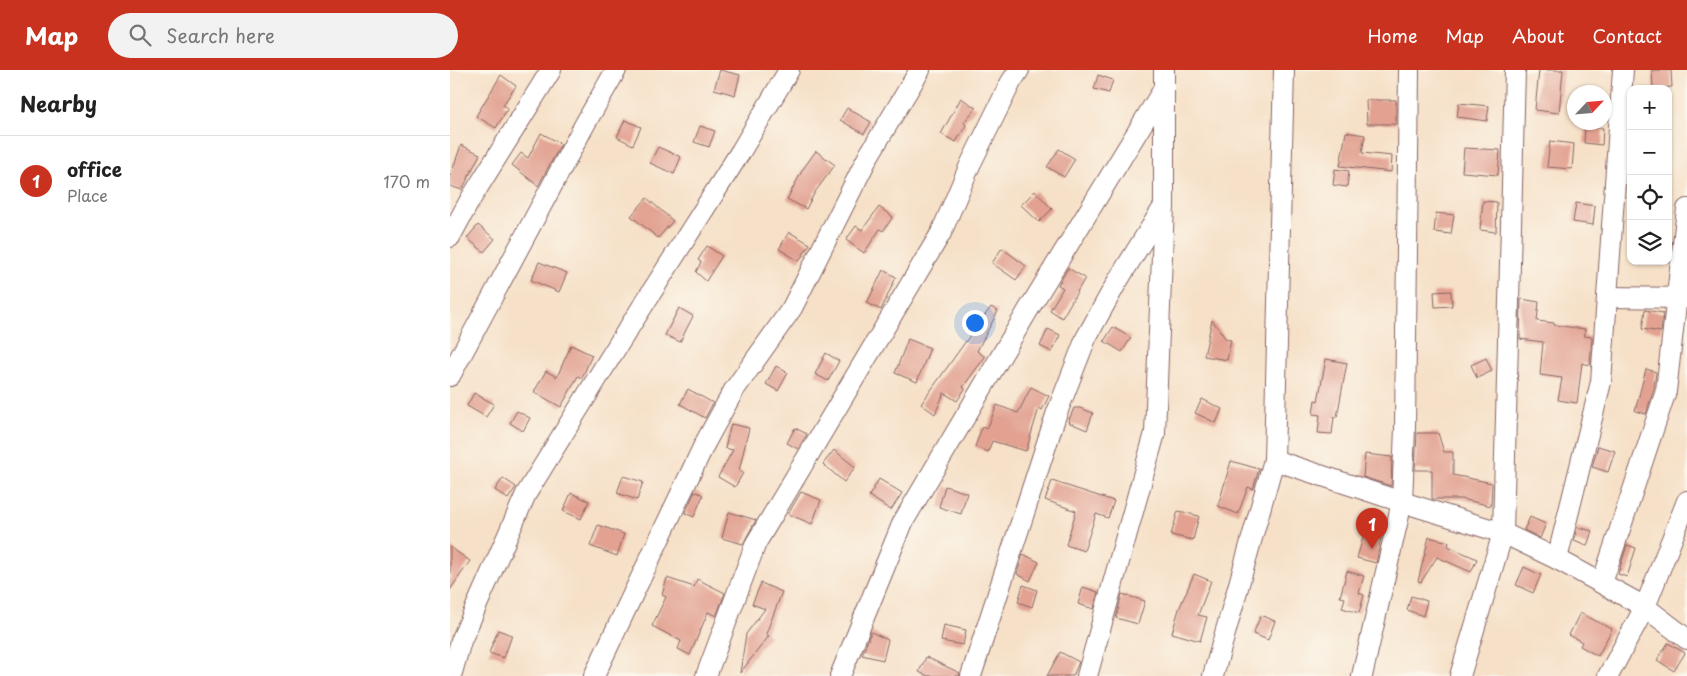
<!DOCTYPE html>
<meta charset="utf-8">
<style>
body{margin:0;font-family:"Playpen Sans",sans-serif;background:#f2f2f2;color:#222}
.controls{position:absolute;right:15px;top:15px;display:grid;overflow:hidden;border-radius:10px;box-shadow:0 1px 4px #0004}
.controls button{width:45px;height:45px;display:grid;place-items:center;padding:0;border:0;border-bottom:1px solid #e0e0e0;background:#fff;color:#222;font:25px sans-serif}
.compass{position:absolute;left:1117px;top:15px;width:45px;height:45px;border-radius:50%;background:#fff;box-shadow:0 1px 4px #0004;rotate:64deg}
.you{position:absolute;left:524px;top:252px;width:18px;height:18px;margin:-12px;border:4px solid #fff;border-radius:50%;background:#1a73e8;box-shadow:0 0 0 8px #1a73e833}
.badge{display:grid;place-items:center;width:32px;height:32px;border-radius:50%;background:#c8321e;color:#fff;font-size:16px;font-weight:700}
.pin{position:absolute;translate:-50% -41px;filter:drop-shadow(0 1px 2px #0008)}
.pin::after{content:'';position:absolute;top:26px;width:18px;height:15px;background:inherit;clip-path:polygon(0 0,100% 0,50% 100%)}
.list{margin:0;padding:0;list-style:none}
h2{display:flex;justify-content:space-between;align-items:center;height:65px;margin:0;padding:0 20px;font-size:21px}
h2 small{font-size:16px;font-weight:400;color:#767676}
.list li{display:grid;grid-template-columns:32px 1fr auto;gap:15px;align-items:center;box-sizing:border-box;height:90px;padding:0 20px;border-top:1px solid #e0e0e0}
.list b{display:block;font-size:19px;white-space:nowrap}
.list p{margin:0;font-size:16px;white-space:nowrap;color:#767676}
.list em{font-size:16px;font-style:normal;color:#767676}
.icon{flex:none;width:28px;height:28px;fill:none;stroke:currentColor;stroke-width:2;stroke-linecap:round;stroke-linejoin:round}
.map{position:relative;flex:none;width:1237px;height:606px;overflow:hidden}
header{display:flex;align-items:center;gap:30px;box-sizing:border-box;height:70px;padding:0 25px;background:#c8321e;color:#fff}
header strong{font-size:24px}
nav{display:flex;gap:28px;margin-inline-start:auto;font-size:18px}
.search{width:350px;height:45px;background:#f2f2f2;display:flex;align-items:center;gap:12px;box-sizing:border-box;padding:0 18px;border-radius:28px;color:#767676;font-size:19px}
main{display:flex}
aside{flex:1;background:#fff}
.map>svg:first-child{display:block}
</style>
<header>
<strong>Map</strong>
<div class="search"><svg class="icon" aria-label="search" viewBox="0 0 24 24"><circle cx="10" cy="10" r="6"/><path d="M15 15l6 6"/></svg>Search here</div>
<nav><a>Home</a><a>Map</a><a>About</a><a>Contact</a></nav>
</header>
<main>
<aside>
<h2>Nearby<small></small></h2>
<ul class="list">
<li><span class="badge">1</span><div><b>office</b><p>Place</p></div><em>170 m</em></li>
</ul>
</aside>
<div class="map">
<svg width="1237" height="606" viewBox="0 0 1237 606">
<rect width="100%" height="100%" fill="#fbf7ec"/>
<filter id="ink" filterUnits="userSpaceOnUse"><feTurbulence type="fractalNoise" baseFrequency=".02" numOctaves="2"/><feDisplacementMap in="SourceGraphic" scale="10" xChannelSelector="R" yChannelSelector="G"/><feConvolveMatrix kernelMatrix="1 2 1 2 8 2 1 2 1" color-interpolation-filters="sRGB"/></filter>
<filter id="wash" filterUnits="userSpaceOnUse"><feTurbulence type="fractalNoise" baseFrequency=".0096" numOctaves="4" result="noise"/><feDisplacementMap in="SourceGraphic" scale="20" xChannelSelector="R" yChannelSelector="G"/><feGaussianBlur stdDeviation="1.12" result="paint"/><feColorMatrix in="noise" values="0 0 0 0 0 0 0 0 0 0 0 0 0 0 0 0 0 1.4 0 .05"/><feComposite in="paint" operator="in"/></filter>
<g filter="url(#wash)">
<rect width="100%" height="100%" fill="#f6e0c7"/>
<g id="blocks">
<g fill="#e2a191">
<path d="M270,0L290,5L285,25L264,19Z"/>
<path d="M1089,0H1113L1109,43L1085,40Z"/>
<path d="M1202,0H1221L1222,17L1203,18Z"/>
<path d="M51,5L66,16L53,35L58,38L46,58L26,46Z"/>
<path d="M648,5L663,10L659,23L644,19Z"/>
<path d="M511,28L526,38L514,52L516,55L506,72L491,64Z"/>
<path d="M916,30H946V54H917Z"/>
<path d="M1009,33L1039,36L1037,51L1007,47Z"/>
<path d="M397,38L421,52L414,64L390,50Z"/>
<path d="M175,50L191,57L183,75L167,67Z"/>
<path d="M250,56L265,61L259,77L244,72Z"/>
<path d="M1135,57L1153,58L1152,75L1134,73Z"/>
<path d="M896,62L915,65L912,83L942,86L941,102L890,96Z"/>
<path d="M91,63L111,74L88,116L62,95L71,83L78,88Z"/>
<path d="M1100,71L1124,74L1122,99L1097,97Z"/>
<path d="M11,75L30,84L12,120L0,116V107Z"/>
<path d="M208,77L231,87L224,104L200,93Z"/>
<path d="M1014,78L1050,80L1048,105L1012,102Z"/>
<path d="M609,79L625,89L614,107L597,97Z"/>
<path d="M366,81L385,95L365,122L356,139L337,129L353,99Z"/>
<path d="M885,99L899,101L897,117L883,115Z"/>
<path d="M585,121L602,139L589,152L571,135Z"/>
<path d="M197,128L223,151L208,168L181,146Z"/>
<path d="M1033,131L1047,132L1046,162L1030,160Z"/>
<path d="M1126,133L1145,136L1143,155L1123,152Z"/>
<path d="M429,137L443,147L433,161L430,159L414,183L396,170L406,156L412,160Z"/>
<path d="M986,143L1004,145L1001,164L984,162Z"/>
<path d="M28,155L45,169L34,182L17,168Z"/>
<path d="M339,162L360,174L349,191L329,179Z"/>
<path d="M257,176L272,186L256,211L246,202L251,192L248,190Z"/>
<path d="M552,178L576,196L566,210L542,193Z"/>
<path d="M89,192L117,203L109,222L81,210Z"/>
<path d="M618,198L635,208L612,248L600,240L613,218L608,215Z"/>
<path d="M433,200L446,207L431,240L417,233Z"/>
<path d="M1001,221L1002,236L985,237L984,222Z"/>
<path d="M1071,229L1089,232L1087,251L1104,253V255L1135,259L1134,266L1142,267L1140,295L1132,293L1127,333L1108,330L1112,308L1090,305L1093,272L1070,269Z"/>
<path d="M541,237L548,241L527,281L535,287L513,317L515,319L507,331L494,323L485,344L471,334L521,264L515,260L523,244L532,249Z"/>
<path d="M229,238L243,246L230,272L215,265Z"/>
<path d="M1195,240L1213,243L1211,262L1192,259Z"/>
<path d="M762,250L776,269L781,270L777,290L754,286Z"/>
<path d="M663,257L681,268L672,282L654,271Z"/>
<path d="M598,259L610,265L602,282L590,276Z"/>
<path d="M458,269L480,278L467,312L445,303Z"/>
<path d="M121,275L142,285L132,308L128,306L111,337L84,322L96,301L107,307Z"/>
<path d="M376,283L389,291L378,311L365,304Z"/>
<path d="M1036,288L1042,301L1027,308L1021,295Z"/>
<path d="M876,289L897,293L887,347H884L882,364L868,363L870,345L863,344L865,330L868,331Z"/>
<path d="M326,296L338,303L328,321L316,314Z"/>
<path d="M1196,299L1206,302L1204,318L1196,344L1185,341Z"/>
<path d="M581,317L599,326L592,340L589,338L576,381L542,371L538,382L525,377L532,357L537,359L547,335L568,343Z"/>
<path d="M238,319L263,333L255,348L230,334Z"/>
<path d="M24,323L44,334L36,347L17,336Z"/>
<path d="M752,329L772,339L766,353L745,343Z"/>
<path d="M624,338H630L643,343L637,360L618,352Z"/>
<path d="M67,341L80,348L73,361L60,353Z"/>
<path d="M281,354L299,358L289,401L293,403L285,417L268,407L283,380L275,378Z"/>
<path d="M345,358L357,364L348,379L337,373Z"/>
<path d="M967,363H988L994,382H1003V405L1042,413L1041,436L1012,429H982V400H965Z"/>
<path d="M1148,376L1165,381L1158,402L1142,397Z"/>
<path d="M384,380L405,397L394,412L373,394Z"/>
<path d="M915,384L942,387L941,416L913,407Z"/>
<path d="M781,391L809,399L803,419L798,417L788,444L768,436Z"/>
<path d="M173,406L193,412L187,430L167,423Z"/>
<path d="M53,408L66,417L58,429L45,420Z"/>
<path d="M429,409L452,423L441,440L419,426Z"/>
<path d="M602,411L664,431L658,448L646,444L634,481L616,475L626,441L595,430Z"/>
<path d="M495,416L517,423L511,444L489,437Z"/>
<path d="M245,421L253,425L244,447L235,443Z"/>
<path d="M351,422L371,430L362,454L338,444Z"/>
<path d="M121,423L139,431L131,449L113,441Z"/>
<path d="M728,441L749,446L743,470L721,465Z"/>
<path d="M279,442L306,450L293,474L272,468Z"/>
<path d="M1080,447L1096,454L1090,468L1074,460Z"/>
<path d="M148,455L174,464L167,486L140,476Z"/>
<path d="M1127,457L1142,461L1137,476L1124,471Z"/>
<path d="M914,464L931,468L926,493L907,488Z"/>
<path d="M979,467L999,472L998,476L1027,489L1021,502L987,487L971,512L968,511Z"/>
<path d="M1177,475L1186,478L1177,507L1168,504Z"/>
<path d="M0,477L20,491L0,520Z"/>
<path d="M573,484L589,492L580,511L567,504Z"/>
<path d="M1074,497L1091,505L1083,523L1066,515Z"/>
<path d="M897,501L914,506L909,523L914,525L909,543L892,538L895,528L890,527Z"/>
<path d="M744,504L761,511L748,545L757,547L750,571L722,563L729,539Z"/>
<path d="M217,508L244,517L247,509L275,523L266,546L258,542L240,585L228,579L231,571L202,556L216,527L212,525Z"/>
<path d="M311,513L332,522L316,564L319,566L290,603L296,564L315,539L302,534Z"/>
<path d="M573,515L587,520L582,537L568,532Z"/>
<path d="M633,517L648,522L644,539L628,534Z"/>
<path d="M672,524L695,531L688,554L666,548Z"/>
<path d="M961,526L977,531L973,546L957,540Z"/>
<path d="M1130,543L1162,559L1148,586L1130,576L1132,572L1119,565Z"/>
<path d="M811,545L825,551L818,570L803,564Z"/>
<path d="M494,555L516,560L513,575L491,571Z"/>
<path d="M48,560L62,565L54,588L39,583Z"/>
<path d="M421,562L438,570L433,590L412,585Z"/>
<path d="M1218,573L1235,583L1224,601L1207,590Z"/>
<path d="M610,582L629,592L623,606H597Z"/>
<path d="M476,587L510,603L509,606H478L469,602Z"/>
</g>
</g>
</g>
<g filter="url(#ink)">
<use href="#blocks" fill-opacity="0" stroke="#866362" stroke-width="1"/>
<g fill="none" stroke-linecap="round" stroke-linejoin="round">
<g stroke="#866362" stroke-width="22">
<g id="street">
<path d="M0,167L20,130L101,0"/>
<path d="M1157,227L1237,228"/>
<path d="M0,306L135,54L166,0"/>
<path d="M824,390L952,432L1053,463L1107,489L1195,537L1237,569"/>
<path d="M1107,489L1151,312L1173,0"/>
<path d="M1152,513L1216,321L1237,139"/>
<path d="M1,606L11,571L76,424L161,286L291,81L339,0"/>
<path d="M144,606L255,373L284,320L342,238L419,85L470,0"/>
<path d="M256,606L306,473L491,163L520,95L561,12L569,0"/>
<path d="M390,606L453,452L580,237L713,20"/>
<path d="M521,606L606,345L636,268L667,212L714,136"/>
<path d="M637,606L705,363L714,135V0"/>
<path d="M763,606L824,390L834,0"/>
<path d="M912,606L952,432L955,358L959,0"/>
<path d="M1010,606L1053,463L1065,0"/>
<path d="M1158,606L1195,537L1237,431"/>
</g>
</g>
<use href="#street" stroke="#fff" stroke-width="20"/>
</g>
</g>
</svg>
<div class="controls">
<button>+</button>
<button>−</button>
<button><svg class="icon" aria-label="locate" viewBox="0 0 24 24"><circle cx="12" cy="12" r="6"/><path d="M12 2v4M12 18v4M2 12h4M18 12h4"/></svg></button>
<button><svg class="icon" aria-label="layers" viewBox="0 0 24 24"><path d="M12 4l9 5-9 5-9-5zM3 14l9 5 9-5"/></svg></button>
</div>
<svg class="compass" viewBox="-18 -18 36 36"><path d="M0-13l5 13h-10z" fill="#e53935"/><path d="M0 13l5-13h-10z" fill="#767676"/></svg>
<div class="you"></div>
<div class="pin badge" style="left:922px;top:479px">1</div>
</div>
</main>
